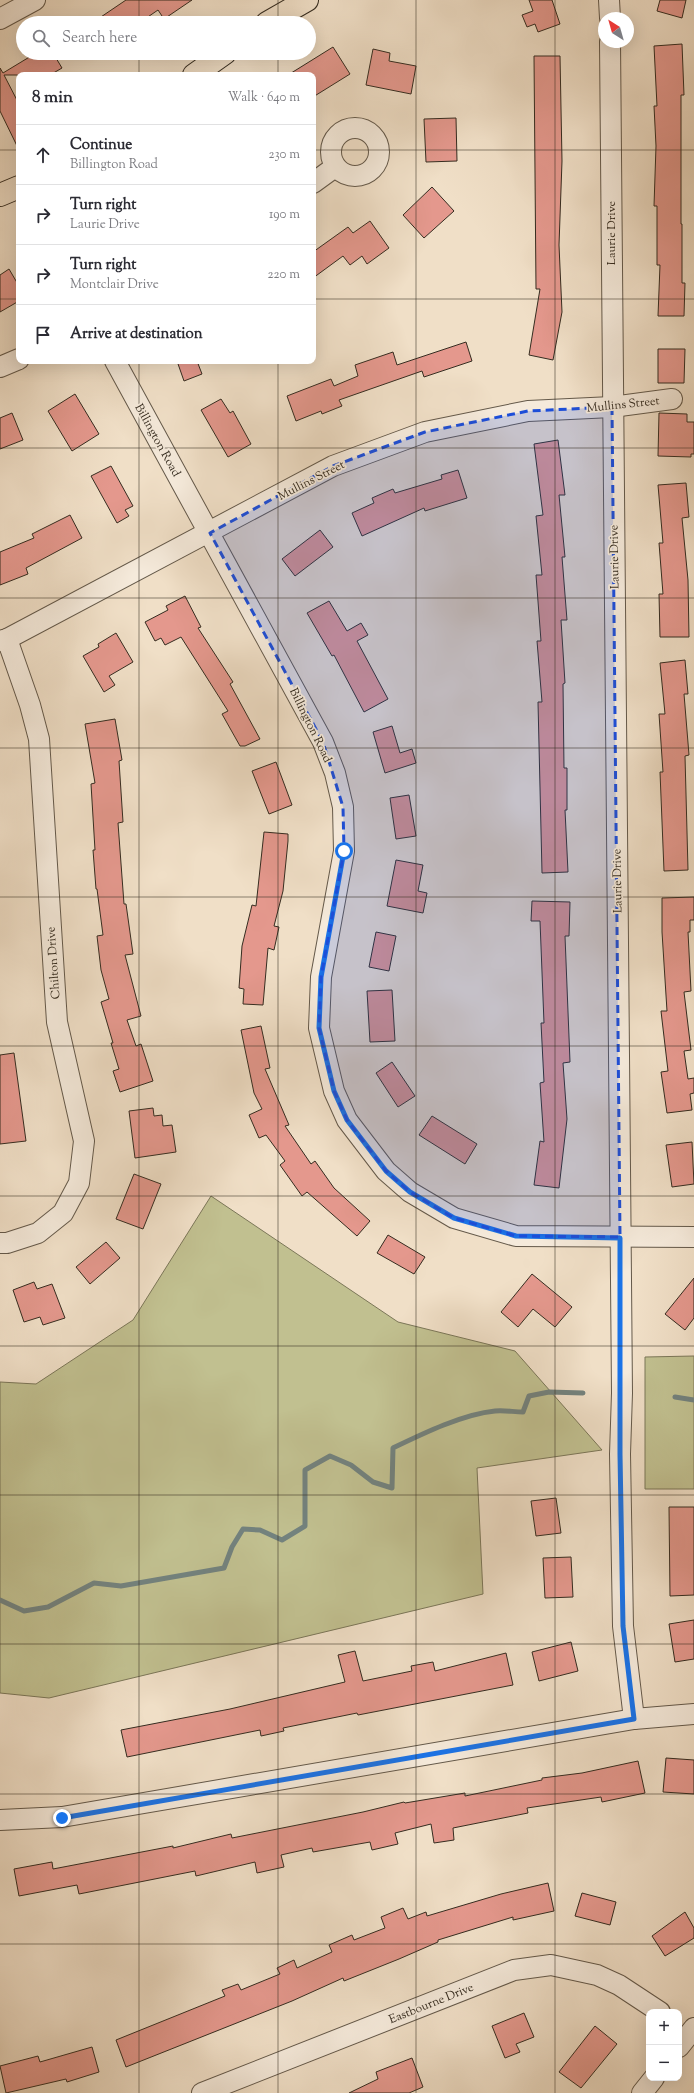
<!DOCTYPE html>
<meta charset="utf-8">
<style>
body{margin:0;font-family:"Sorts Mill Goudy",serif;background:#f7f7f7;color:#2b2b33}
.controls{position:absolute;right:12px;bottom:12px;display:grid;overflow:hidden;border-radius:8px;box-shadow:0 4px 16px #0002}
.controls button{width:36px;height:36px;display:grid;place-items:center;padding:0;border:0;border-bottom:1px solid #e1e1e2;background:#fff;color:#2b2b33;font:20px sans-serif}
.compass{position:absolute;left:598px;top:12px;width:36px;height:36px;border-radius:50%;background:#fff;box-shadow:0 4px 16px #0002;rotate:323deg}
.stop{position:absolute;width:12px;height:12px;margin:-9px;border:3px solid #1a73e8;border-radius:50%;background:#fff}
.stop.end{background:#1a73e8;border-color:#fff;box-shadow:0 1px 4px #0008}
.list{margin:0;padding:0;list-style:none}
h2{display:flex;justify-content:space-between;align-items:center;height:52px;margin:0;padding:0 16px;font-size:17px}
h2 small{font-size:13px;font-weight:400;color:#7c7c81}
.list li{display:grid;grid-template-columns:26px 1fr auto;gap:12px;align-items:center;box-sizing:border-box;height:60px;padding:0 16px;border-top:1px solid #e1e1e2}
.list b{display:block;font-size:15px;white-space:nowrap}
.list p{margin:0;font-size:13px;white-space:nowrap;color:#7c7c81}
.list em{font-size:13px;font-style:normal;color:#7c7c81}
.icon{flex:none;width:22px;height:22px;fill:none;stroke:currentColor;stroke-width:2;stroke-linecap:round;stroke-linejoin:round}
.map{position:relative;flex:none;width:694px;height:2093px;overflow:hidden}
.search{position:absolute;background:#fff;box-shadow:0 4px 16px #0002;left:16px;top:16px;width:300px;height:44px;display:flex;align-items:center;gap:10px;box-sizing:border-box;padding:0 14px;border-radius:22px;color:#7c7c81;font-size:15px}
.panel{position:absolute;background:#fff;box-shadow:0 4px 16px #0002;left:16px;top:72px;width:300px;height:292px;border-radius:8px}
.map>svg:first-child{display:block}
</style>
<div class="map">
<svg width="694" height="2093" viewBox="0 0 694 2093">
<rect width="100%" height="100%" fill="#f0dfc7"/>
<filter id="stains"><feTurbulence type="fractalNoise" baseFrequency=".005" numOctaves="4"/><feColorMatrix values="0 0 0 0 .2 0 0 0 0 .09 0 0 0 0 .02 0 0 0 .5 -.17"/></filter>
<radialGradient id="worn" r=".72"><stop offset=".6" stop-color="#630" stop-opacity="0"/><stop offset="1" stop-color="#630" stop-opacity=".3"/></radialGradient>
<g fill="#c1c090" stroke="#7b7658">
<path d="M211,1196L398,1322L515,1351L602,1450L477,1468L483,1594L49,1698L0,1693V1382L36,1384L133,1320Z"/>
<path d="M694,1356V1489H645V1357Z"/>
</g>
<g fill="none" stroke-linecap="round" stroke-linejoin="round">
<g stroke="#73827e" stroke-width="5">
<path d="M675,1397L694,1400"/>
<path d="M0,1600L24,1611L48,1607L94,1583L121,1586L224,1568L232,1547L243,1529L260,1530L282,1540L305,1526V1470L330,1456L351,1465L373,1482L392,1488L393,1448C422,1434 463,1414 495,1411C504,1410 514,1412 523,1412L529,1396L549,1392L583,1393"/>
</g>
</g>
<g fill="#e4988d" stroke="#352c20">
<path d="M126,0H192L164,19L158,10L139,23H92Z"/>
<path d="M529,0H552L560,24L538,32L535,24L527,27L522,15L533,11Z"/>
<path d="M660,0H686L682,18L657,11Z"/>
<path d="M682,44L684,95H681V224H682V283H685L684,316H658L660,265H657V206H654L656,146L654,106H657L654,46Z"/>
<path d="M333,47L350,74L313,97V75H288Z"/>
<path d="M373,49L390,53L389,61L416,66L411,94L366,85Z"/>
<path d="M36,53H53L62,68L50,75H4L19,104V150L0,111V68L3,73Z"/>
<path d="M534,56H560L562,161L559,245L562,312L553,360L529,355L540,289H536Z"/>
<path d="M456,118L457,161L426,162L424,119Z"/>
<path d="M432,187L454,211L424,238L403,215Z"/>
<path d="M370,221L389,248L367,264L362,256L350,265L343,256L313,278V252L348,227L353,233Z"/>
<path d="M9,269L19,286V301L0,312V275Z"/>
<path d="M466,342L472,361L424,377L422,371L339,400L342,406L322,414L321,411L296,421L287,396L331,379L334,386L358,376L355,365L393,352L397,365Z"/>
<path d="M658,349H685L684,383H658Z"/>
<path d="M177,361H197L202,374L184,381Z"/>
<path d="M75,394L99,434L72,451L48,411Z"/>
<path d="M221,399L230,413L233,411L251,444L228,457L201,410Z"/>
<path d="M12,413L23,440L0,449V418Z"/>
<path d="M659,413L687,414V422H694V454H691V457L658,456Z"/>
<path d="M558,440L565,495H559L565,557H562L567,620H561L565,683L563,684L564,768H567V810H565L568,872L542,873L538,702H542L537,641H541L536,575H542L536,516L543,515L534,444Z"/>
<path d="M111,466L133,506L125,510L129,516L117,523L91,476Z"/>
<path d="M458,470L467,498L425,511L424,508L362,536L352,513L374,503L372,498L393,489L395,493L442,479L441,475Z"/>
<path d="M686,483L689,517L682,518L688,580L689,637H660L659,594H663L659,543H663L658,485Z"/>
<path d="M70,515L82,538L26,568L28,574L0,585V552L34,538L32,534Z"/>
<path d="M320,530L333,547L295,576L282,559Z"/>
<path d="M185,596L201,627L198,628L233,682L230,684L260,739L245,746H240L222,714L228,711L181,637L165,645L161,638L155,641L145,622L168,610L166,606Z"/>
<path d="M329,601L347,631L361,623L368,635L357,641L388,699L364,712L334,655L332,656L307,613Z"/>
<path d="M116,633L133,662L109,676L115,685L104,692L83,656L99,647L98,644Z"/>
<path d="M685,660L688,694H684L689,755L685,756L688,870L664,871L660,772H663L659,714H665L660,663Z"/>
<path d="M115,719L122,760L119,761L123,822L118,823L124,904H126L133,954L125,955L141,1016L127,1020L136,1046L141,1044L153,1081L120,1092L113,1071L119,1069L111,1043H113L101,1002L109,999L101,970L97,936L103,935L97,889H96L93,850H95L91,784L95,783L85,724Z"/>
<path d="M392,726L400,753L412,749L416,763L385,773L373,732Z"/>
<path d="M276,762L292,805L269,814L252,771Z"/>
<path d="M409,795L416,836L396,839L390,798Z"/>
<path d="M264,832L288,834V841L283,891L274,926L279,927L274,950L268,948L263,1005L243,1004L244,989L239,988L242,946L252,905L256,906Z"/>
<path d="M396,860L423,865L418,891L427,893L423,913L387,906Z"/>
<path d="M694,897V920H690V932H688L691,991L684,992L691,1050L684,1051L688,1079L694,1078V1093L690,1094L692,1110L667,1113L661,1072L668,1071L661,1011H667L662,932V898Z"/>
<path d="M532,901L570,902L569,936H565L570,1062L563,1063L567,1119L559,1188L534,1185L540,1141L544,1142L540,1083L544,1082L541,1023H544L540,921H531Z"/>
<path d="M376,932L396,936L389,971L369,967Z"/>
<path d="M392,990L395,1041L370,1042L367,991Z"/>
<path d="M261,1026L270,1068L265,1069L289,1125L285,1126L311,1164L315,1161L334,1188L370,1221L357,1236L307,1192L302,1196L280,1165L285,1161L266,1135L259,1138L249,1115L262,1109L254,1093L241,1030Z"/>
<path d="M14,1053L26,1141L0,1144V1055Z"/>
<path d="M392,1062L415,1096L398,1107L376,1073Z"/>
<path d="M153,1108L154,1116L162,1115L163,1126L172,1125L176,1152L135,1158L129,1111Z"/>
<path d="M432,1116L477,1144L465,1164L419,1135Z"/>
<path d="M692,1142L694,1184L672,1187L666,1145Z"/>
<path d="M134,1174L161,1184L143,1229L116,1219Z"/>
<path d="M388,1235L425,1257L414,1274L377,1253Z"/>
<path d="M106,1242L120,1258L90,1284L76,1267Z"/>
<path d="M532,1274L572,1307L555,1327L533,1309L518,1327L501,1312Z"/>
<path d="M694,1278V1318L685,1330L665,1314Z"/>
<path d="M34,1282L37,1289L52,1284L65,1318L43,1325L40,1317L24,1322L13,1290Z"/>
<path d="M556,1498L561,1533L536,1536L531,1501Z"/>
<path d="M669,1507H694V1595L670,1596Z"/>
<path d="M571,1557L573,1597L545,1598L543,1558Z"/>
<path d="M694,1620V1659L675,1662L669,1624Z"/>
<path d="M571,1642L578,1671L539,1681L532,1652Z"/>
<path d="M355,1651L363,1681L412,1671L411,1666L433,1662L435,1671L506,1653L513,1685L358,1715L357,1713L283,1728L284,1731L261,1736L260,1730L127,1757L121,1730L230,1709L345,1682L338,1655Z"/>
<path d="M666,1758L694,1760V1794L663,1792Z"/>
<path d="M638,1761L645,1793L602,1802L601,1797L527,1808L528,1813L453,1828L454,1840L434,1843L431,1824L395,1833L398,1844L372,1850L370,1842L313,1852L312,1848L281,1855L284,1867L257,1873L255,1862L196,1876L195,1871L79,1894L77,1885L19,1896L14,1869L52,1862L53,1869L173,1846V1848L231,1834L232,1838L363,1812L404,1802L405,1803L465,1793V1796L542,1780V1778L582,1773Z"/>
<path d="M548,1883L554,1911L513,1920V1917L438,1940V1942L399,1959L344,1981L343,1978L292,2001L126,2067L116,2040L225,1996L222,1990L238,1984L241,1990L280,1974L277,1968L294,1960L297,1968L332,1952L329,1945L352,1935L354,1940L385,1928L381,1917L403,1908L408,1919L426,1912L427,1916L501,1894Z"/>
<path d="M582,1893L616,1902L610,1925L575,1916Z"/>
<path d="M685,1912L694,1928V1938L665,1956L652,1936Z"/>
<path d="M524,2013L534,2037L516,2044L520,2052L505,2058L492,2026Z"/>
<path d="M595,2026L617,2044L581,2088L559,2072Z"/>
<path d="M92,2047L99,2072L67,2082L66,2079L6,2093L0,2066L38,2056L40,2062Z"/>
<path d="M412,2058L423,2087L409,2093H349L378,2079L376,2072Z"/>
</g>
<g fill="none" stroke-linecap="round" stroke-linejoin="round">
<g stroke="#64594a" stroke-width="22">
<g id="minor">
<path d="M609,0L610,18"/>
<path d="M0,19L35,0"/>
<path d="M610,42L622,1393L620,1454L623,1626L634,1719"/>
<circle cx="355" cy="152" r="24"/>
<path d="M313,183L335,167"/>
<path d="M115,361L323,742L335,773L343,807L344,851L321,977L319,1028L334,1091L347,1120L386,1171L410,1192L454,1218L516,1236L694,1237"/>
<path d="M0,367L19,359"/>
<path d="M0,641L7,639L333,466L425,432L528,411L612,407L672,399"/>
<path d="M0,1243H7L38,1233L63,1213L79,1183L84,1141L57,1022L39,739L30,705L7,639"/>
<path d="M0,1820L62,1817L634,1719L694,1714"/>
<path d="M679,2047L694,2028"/>
<path d="M202,2093L514,1970L551,1965L597,1975L619,1985L660,2012"/>
<path d="M642,2093L654,2078"/>
</g>
</g>
<g stroke="#352c20" stroke-width="24">
<g id="primary">
<path d="M267,23L307,0"/>
<path d="M194,75L225,53"/>
<path d="M0,195L19,187"/>
</g>
</g>
<use href="#minor" stroke="#f5eadb" stroke-width="20"/>
<use href="#primary" stroke="#f0dfc7" stroke-width="22"/>
</g>
<g fill="none" stroke-linecap="round" stroke-linejoin="round">
<path stroke="#1a73e8" stroke-width="5" d="M62,1818L634,1719L623,1626L620,1454V1238L516,1236L454,1218L410,1192L386,1171L347,1120L334,1091L319,1028L321,977L344,851"/>
</g>
<path fill="#1d4ed8" fill-opacity="0.2" stroke="#1d4ed8" stroke-width="3" stroke-dasharray="8 5" stroke-linejoin="round" d="M612,407L620,1237L516,1236L454,1218L410,1192L386,1171L347,1120L334,1091L319,1028L321,977L344,851L343,807L323,742L210,533L333,466L425,432L528,411Z"/>
<path fill="none" stroke="#352c20" stroke-width="1" stroke-opacity="0.55" d="M139,0V23M278,0V23M416,0V2093M555,0V2093M139,53V75M278,53V75M0,150H19M313,150H694M0,299H19M313,299H694M139,361V2093M278,361V2093M0,448H694M0,598H694M0,748H694M0,897H694M0,1046H694M0,1196H694M0,1346H694M0,1495H694M0,1644H694M0,1794H694M0,1944H694"/>
<g text-anchor="middle" stroke-width="3.5" stroke-linejoin="round" paint-order="stroke">
<g font-size="12" fill="#352c20" stroke="#f5eadb">
<text transform="translate(611 233) rotate(-90)" y="4">Laurie Drive</text>
<text transform="translate(623 404) rotate(-6)" y="4">Mullins Street</text>
<text transform="translate(158 440) rotate(61)" y="4">Billington Road</text>
<text transform="translate(311 480) rotate(-27)" y="4">Mullins Street</text>
<text transform="translate(614 557) rotate(-91)" y="4">Laurie Drive</text>
<text transform="translate(311 725) rotate(64)" y="4">Billington Road</text>
<text transform="translate(617 881) rotate(-91)" y="4">Laurie Drive</text>
<text transform="translate(53 963) rotate(-94)" y="4">Chilton Drive</text>
<text transform="translate(431 2003) rotate(-22)" y="4">Eastbourne Drive</text>
</g>
</g>
<rect width="100%" height="100%" filter="url(#stains)"/>
<rect width="100%" height="100%" fill="url(#worn)"/>
</svg>
<div class="controls">
<button>+</button>
<button>−</button>
</div>
<svg class="compass" viewBox="-18 -18 36 36"><path d="M0-13l5 13h-10z" fill="#e53935"/><path d="M0 13l5-13h-10z" fill="#7c7c81"/></svg>
<div class="stop" style="left:344px;top:851px"></div>
<div class="stop end" style="left:62px;top:1818px"></div>
<div class="search"><svg class="icon" aria-label="search" viewBox="0 0 24 24"><circle cx="10" cy="10" r="6"/><path d="M15 15l6 6"/></svg>Search here</div>
<section class="panel">
<h2>8 min<small>Walk · 640 m</small></h2>
<ul class="list">
<li><svg class="icon" aria-label="ahead" viewBox="0 0 24 24"><path d="M12 20V5M6 11l6-6 6 6"/></svg><div><b>Continue</b><p>Billington Road</p></div><em>230 m</em></li>
<li><svg class="icon" aria-label="right" viewBox="0 0 24 24"><path d="M7 20v-9h11M14 6l5 5-5 5"/></svg><div><b>Turn right</b><p>Laurie Drive</p></div><em>190 m</em></li>
<li><svg class="icon" aria-label="right" viewBox="0 0 24 24"><path d="M7 20v-9h11M14 6l5 5-5 5"/></svg><div><b>Turn right</b><p>Montclair Drive</p></div><em>220 m</em></li>
<li><svg class="icon" aria-label="arrive" viewBox="0 0 24 24"><path d="M6 21V4h12l-3 4 3 4H6"/></svg><div><b>Arrive at destination</b></div></li>
</ul>
</section>
</div>
